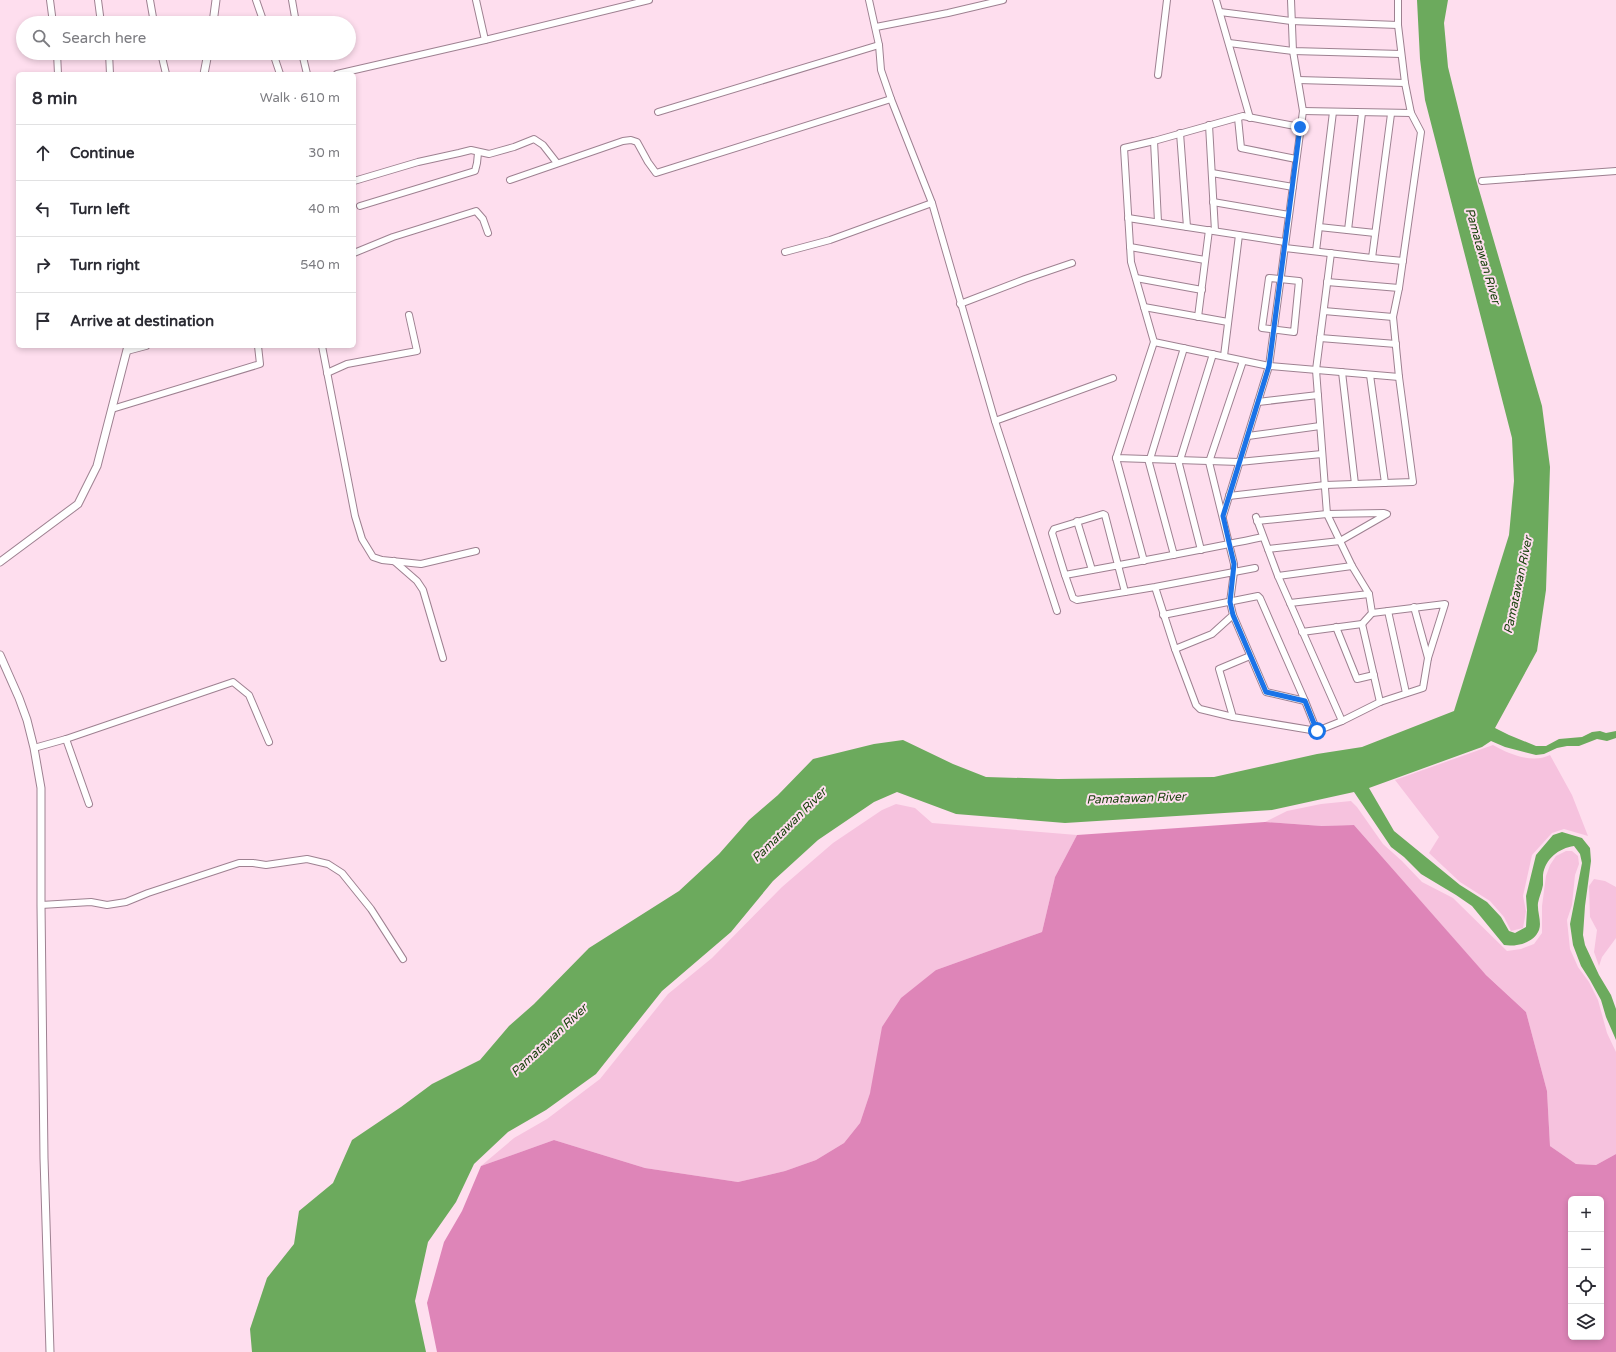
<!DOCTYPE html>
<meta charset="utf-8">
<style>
body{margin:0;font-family:"Varela Round",sans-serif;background:#f2f2f3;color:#2b2b33}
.controls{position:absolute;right:12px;bottom:12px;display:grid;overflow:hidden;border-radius:6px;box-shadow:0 2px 6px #0003}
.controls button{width:36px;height:36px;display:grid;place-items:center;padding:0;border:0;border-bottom:1px solid #e1e1e2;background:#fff;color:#2b2b33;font:20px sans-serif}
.stop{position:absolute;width:12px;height:12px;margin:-9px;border:3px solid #1a73e8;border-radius:50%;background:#fff}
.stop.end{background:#1a73e8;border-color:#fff;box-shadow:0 1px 4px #0008}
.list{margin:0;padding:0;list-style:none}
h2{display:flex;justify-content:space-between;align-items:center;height:52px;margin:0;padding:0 16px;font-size:17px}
h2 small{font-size:13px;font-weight:400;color:#7c7c81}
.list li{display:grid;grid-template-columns:26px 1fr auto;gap:12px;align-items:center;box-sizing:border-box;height:56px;padding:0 16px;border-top:1px solid #e1e1e2}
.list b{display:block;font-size:15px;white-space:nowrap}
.list em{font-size:13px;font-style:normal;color:#7c7c81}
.icon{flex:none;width:22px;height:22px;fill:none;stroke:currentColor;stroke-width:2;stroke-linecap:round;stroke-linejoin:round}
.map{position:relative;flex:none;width:1616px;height:1352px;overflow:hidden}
.search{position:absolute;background:#fff;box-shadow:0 2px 6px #0003;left:16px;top:16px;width:340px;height:44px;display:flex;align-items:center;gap:10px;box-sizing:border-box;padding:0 14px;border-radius:22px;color:#7c7c81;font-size:15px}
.panel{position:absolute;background:#fff;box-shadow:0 2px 6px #0003;left:16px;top:72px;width:340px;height:276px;border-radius:6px}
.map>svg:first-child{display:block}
</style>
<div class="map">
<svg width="1616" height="1352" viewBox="0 0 1616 1352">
<rect width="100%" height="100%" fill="#fedeee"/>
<g fill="#f6c2de">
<path d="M1493,745C1509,754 1532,764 1550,755L1572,795L1588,836L1564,829L1552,833L1532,855L1523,896L1526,911L1523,928L1511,931L1504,917L1490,901L1460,882L1429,853L1439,837L1395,780Z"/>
<path d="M1351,801L1357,807L1383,844L1402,861L1422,882L1453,898L1507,951L1521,949L1534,944L1542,933V906L1546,876L1550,865L1556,856L1566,851H1572L1578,856L1579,864L1575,875L1572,905L1567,920L1570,949L1578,967L1589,982L1598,1000L1607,1033L1616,1052V1154L1596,1165L1576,1164L1550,1146L1547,1091L1526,1012L1483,972L1354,825L1322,826L1265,822L1287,811L1321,804Z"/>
<path d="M896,804L915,808L932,823L1077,835L1055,877L1042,932L936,970L870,1093L860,1123L844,1143L816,1160L785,1171L738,1182L645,1168L554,1140L481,1166L514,1138L547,1119L600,1079L668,994L712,958L782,887L833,843L882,810Z"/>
<path d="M1594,879L1605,881L1616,887V938L1602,957L1599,966L1594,952L1597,930L1590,917L1589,886Z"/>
</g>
<path fill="#de85b8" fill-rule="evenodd" d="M1265,822L1322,826L1354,825L1486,975L1526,1012L1547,1091L1550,1146L1576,1164L1596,1165L1616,1154V1352H437L427,1303L444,1242L462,1211L481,1166L554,1140L645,1168L738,1182L785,1171L816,1160L844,1143L860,1123L870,1093L882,1027L901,998L936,970L1042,932L1055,877L1077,835ZM1571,1199H1601V1337H1571Z"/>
<path fill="#6caa5d" d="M1417,0H1448L1444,23L1448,67L1475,176L1542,406L1550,467L1546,590L1537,651L1495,728L1509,735L1536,746H1546L1559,739L1582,737L1592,732L1600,731L1606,733L1616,731V738L1607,741L1597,739L1579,746H1567L1557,748L1544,754L1536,755L1505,747L1491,741L1482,747L1369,788L1394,831L1460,885L1487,902L1501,917L1509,931L1515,933L1526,927L1527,910L1526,896L1536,855L1553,835L1562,832L1582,838L1590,848L1591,861L1585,906L1583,935L1585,945L1599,975L1611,995L1616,1009V1040L1606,1017L1601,1000L1590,980L1581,966L1573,945L1570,924L1582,863L1580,854L1574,846C1559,848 1545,859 1543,875C1543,879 1543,882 1543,885C1542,891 1539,897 1538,903C1537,912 1542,922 1539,930C1534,943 1516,947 1504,945L1472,906L1456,895L1421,874L1404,857L1391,847L1354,792L1272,810L1065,823L956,814L897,792L874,802L818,840L773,881L731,932L662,991L596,1074L546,1110L508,1132L474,1164L456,1202L428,1242L415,1301L426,1352H252L250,1329L267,1278L294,1244L299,1211L333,1183L352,1140L401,1107L432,1084L480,1060L509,1026L534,1004L589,948L679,891L719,854L749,820L778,795L813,759L874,744L903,740L953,764L986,777L1058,779L1214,777L1317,754L1362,747L1454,711L1509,535L1514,481L1512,438L1425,100L1420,59Z"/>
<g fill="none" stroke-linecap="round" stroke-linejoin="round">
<g stroke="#9e8191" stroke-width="8">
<g id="minor">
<path d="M50,0L53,23"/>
<path d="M98,0L101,23"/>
<path d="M150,0L154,23"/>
<path d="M256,0L264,23"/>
<path d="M292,0L296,23"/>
<path d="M476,0L485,40"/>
<path d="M869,0L879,45L881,70L891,99L932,203L995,421L1057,611"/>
<path d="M1216,0L1250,118"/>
<path d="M1398,0V25L1405,83L1411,113L1421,132L1399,288"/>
<path d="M1220,12L1291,21L1398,25"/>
<path d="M876,27L948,13L1003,0"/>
<path d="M1229,43L1293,51L1401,54"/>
<path d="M57,53L58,74"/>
<path d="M109,53L110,74"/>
<path d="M161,53L166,74"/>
<path d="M273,53L280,74"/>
<path d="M302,53L307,74"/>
<path d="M337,74L485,40L649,0"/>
<path d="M1158,75L1167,0"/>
<path d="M1298,80L1405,83"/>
<path d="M1303,111L1411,113"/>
<path d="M658,112L879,45"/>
<path d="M1238,118L1241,148L1296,159"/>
<path d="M1209,125L1215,231"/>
<path d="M1300,127L1243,116L1154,141L1124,148L1131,262L1154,342L1116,458L1239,462L1322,454"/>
<path d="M1180,133L1187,227"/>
<path d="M1154,141L1158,222"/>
<path d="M1212,173L1293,187"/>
<path d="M510,180L623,141L631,140L637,142L648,162L656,173L891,99"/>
<path d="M354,181L418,162L459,153L471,150L489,154L514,147L534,139L543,145L557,163"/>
<path d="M1482,181L1616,171"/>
<path d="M1213,202L1289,215"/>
<path d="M360,206L475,171L477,163L478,153"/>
<path d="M1128,218L1285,242"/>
<path d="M1319,227L1375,233"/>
<path d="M1348,230L1362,113"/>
<path d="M1130,247L1205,260"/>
<path d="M1285,248L1372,258L1391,114"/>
<path d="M1316,251L1333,112"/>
<path d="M785,252L830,240L932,203"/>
<path d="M354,253L393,237L476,211L483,219L488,233"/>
<path d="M1372,258L1403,261"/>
<path d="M1136,278L1202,290"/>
<path d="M1269,278L1299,281L1294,332L1262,328Z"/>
<path d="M960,304L1025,279L1072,263"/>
<path d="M1144,307L1228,322"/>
<path d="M1324,311L1393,317"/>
<path d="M1198,317L1209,230"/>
<path d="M1320,338L1396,344"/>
<path d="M1154,342L1269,366L1399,377"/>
<path d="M322,346L355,516L362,539L373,557L382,560L421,564L476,551"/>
<path d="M127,351L146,346"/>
<path d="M1224,356L1239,235"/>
<path d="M1243,361L1209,462L1234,564V572L1255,568"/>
<path d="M1342,372L1355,484"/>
<path d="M327,373L347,364L417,351L409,315"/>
<path d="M1370,375L1385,483"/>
<path d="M1258,402L1318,395"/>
<path d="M112,409L260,364L258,346"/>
<path d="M995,421L1113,378"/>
<path d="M1248,436L1320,426"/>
<path d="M1116,458L1144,561"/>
<path d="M1148,459L1174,555"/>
<path d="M1150,459L1184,348"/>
<path d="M1178,460L1201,550"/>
<path d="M1180,460L1213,354"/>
<path d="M1229,496L1325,485L1413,482L1399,377L1393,317L1399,288L1327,282"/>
<path d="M1223,516L1269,366L1303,111L1293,51L1291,0"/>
<path d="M1256,517L1278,576L1342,721L1317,731"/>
<path d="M1077,521L1092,570"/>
<path d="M1257,521L1327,514L1384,513L1387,514L1340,541L1268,549"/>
<path d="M394,561L417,581L423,590L443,658"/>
<path d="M1065,575L1073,598L1077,600L1155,587L1234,572L1230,602L1233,615L1212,634L1175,649L1155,587"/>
<path d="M1278,576L1352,566"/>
<path d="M1125,592L1105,515L1103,514L1054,529L1052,533L1065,575C1131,563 1197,551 1263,537"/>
<path d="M1290,603L1369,594"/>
<path d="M1414,607L1428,658"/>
<path d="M1388,611L1406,693"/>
<path d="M1163,615L1258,596L1260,598L1305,701L1266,692L1233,615"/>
<path d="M1362,624L1380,702"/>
<path d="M1336,627L1357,679L1374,675"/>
<path d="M1302,632L1362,624L1372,613L1369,594L1352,566L1327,514L1316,370L1331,253"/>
<path d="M1175,649L1196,705L1200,709L1233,717"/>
<path d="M1250,656L1219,669L1233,717L1317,731L1305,701"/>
<path d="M1342,721L1380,702L1423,688L1428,658L1445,604L1372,613"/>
<path d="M66,739L89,804"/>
<path d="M34,748L66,739L233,682L249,695L269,742"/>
<path d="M41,905L91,902L107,905L126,902L148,893L239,863H253L266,865L307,859L328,864L342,873L371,909L403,959"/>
</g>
</g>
<g stroke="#9e8191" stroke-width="9">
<g id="tertiary">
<path d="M213,23L216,0"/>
<path d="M204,74L208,53"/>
<path d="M0,562L78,504L97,466L128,346"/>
<path d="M0,655L19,698L27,720L34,748L41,788V905L44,1158L50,1352"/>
</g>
</g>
<use href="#minor" stroke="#fff" stroke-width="6"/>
<use href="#tertiary" stroke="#fff" stroke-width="7"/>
</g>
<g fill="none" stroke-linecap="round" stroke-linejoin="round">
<path stroke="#1a73e8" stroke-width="5" d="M1300,127L1269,366L1223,516L1234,564L1230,602L1233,615L1266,692L1305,701L1317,731"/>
</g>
<g text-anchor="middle" stroke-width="4" stroke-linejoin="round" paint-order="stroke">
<g font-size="12" font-style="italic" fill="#19420d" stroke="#fedeee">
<text transform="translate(1483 256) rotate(74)" y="4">Pamatawan River</text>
<text transform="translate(1518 585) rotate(-78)" y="4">Pamatawan River</text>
<text transform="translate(1136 798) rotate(-2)" y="4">Pamatawan River</text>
<text transform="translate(789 825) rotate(-45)" y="4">Pamatawan River</text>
<text transform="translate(549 1040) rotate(-43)" y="4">Pamatawan River</text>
</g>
</g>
</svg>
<div class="controls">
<button>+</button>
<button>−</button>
<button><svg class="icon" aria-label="locate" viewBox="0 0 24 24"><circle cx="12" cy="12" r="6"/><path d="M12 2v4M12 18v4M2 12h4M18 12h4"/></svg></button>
<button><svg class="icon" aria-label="layers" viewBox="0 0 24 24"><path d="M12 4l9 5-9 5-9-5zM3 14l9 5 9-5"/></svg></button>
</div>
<div class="stop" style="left:1317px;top:731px"></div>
<div class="stop end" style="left:1300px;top:127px"></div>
<div class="search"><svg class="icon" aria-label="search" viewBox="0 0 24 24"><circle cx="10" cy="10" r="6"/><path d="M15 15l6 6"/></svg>Search here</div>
<section class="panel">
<h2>8 min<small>Walk · 610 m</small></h2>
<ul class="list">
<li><svg class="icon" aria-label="ahead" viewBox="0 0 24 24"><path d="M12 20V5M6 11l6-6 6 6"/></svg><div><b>Continue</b></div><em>30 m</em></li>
<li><svg class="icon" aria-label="left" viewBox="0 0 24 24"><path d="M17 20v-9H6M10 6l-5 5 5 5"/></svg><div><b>Turn left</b></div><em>40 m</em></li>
<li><svg class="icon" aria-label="right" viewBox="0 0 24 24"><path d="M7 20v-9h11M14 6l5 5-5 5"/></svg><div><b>Turn right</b></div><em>540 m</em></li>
<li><svg class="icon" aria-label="arrive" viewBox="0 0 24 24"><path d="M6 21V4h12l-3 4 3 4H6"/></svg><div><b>Arrive at destination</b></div></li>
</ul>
</section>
</div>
